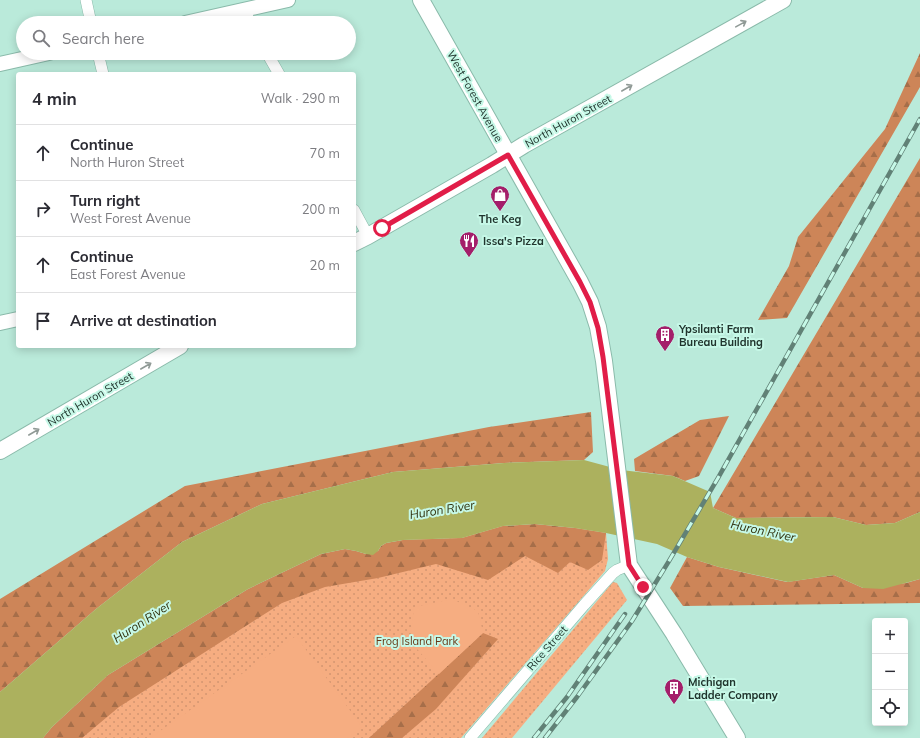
<!DOCTYPE html>
<meta charset="utf-8">
<style>
body{margin:0;font-family:Mulish,sans-serif;background:#f7f7f7;color:#2b2b33}
.controls{position:absolute;right:12px;bottom:12px;display:grid;overflow:hidden;border-radius:4px;box-shadow:0 2px 10px #0003}
.controls button{width:36px;height:36px;display:grid;place-items:center;padding:0;border:0;border-bottom:1px solid #e1e1e2;background:#fff;color:#2b2b33;font:20px sans-serif}
.stop{position:absolute;width:12px;height:12px;margin:-9px;border:3px solid #e11d48;border-radius:50%;background:#fff}
.stop.end{background:#e11d48;border-color:#fff;box-shadow:0 1px 4px #0008}
.list{margin:0;padding:0;list-style:none}
h2{display:flex;justify-content:space-between;align-items:center;height:52px;margin:0;padding:0 16px;font-size:17px}
h2 small{font-size:13px;font-weight:400;color:#7c7c81}
.list li{display:grid;grid-template-columns:26px 1fr auto;gap:12px;align-items:center;box-sizing:border-box;height:56px;padding:0 16px;border-top:1px solid #e1e1e2}
.list b{display:block;font-size:15px;white-space:nowrap}
.list p{margin:0;font-size:13px;white-space:nowrap;color:#7c7c81}
.list em{font-size:13px;font-style:normal;color:#7c7c81}
.icon{flex:none;width:22px;height:22px;fill:none;stroke:currentColor;stroke-width:2;stroke-linecap:round;stroke-linejoin:round}
.map{position:relative;flex:none;width:920px;height:738px;overflow:hidden}
.search{position:absolute;background:#fff;box-shadow:0 2px 10px #0003;left:16px;top:16px;width:340px;height:44px;display:flex;align-items:center;gap:10px;box-sizing:border-box;padding:0 14px;border-radius:22px;color:#7c7c81;font-size:15px}
.panel{position:absolute;background:#fff;box-shadow:0 2px 10px #0003;left:16px;top:72px;width:340px;height:276px;border-radius:4px}
.map>svg:first-child{display:block}
</style>
<div class="map">
<svg width="920" height="738" viewBox="0 0 920 738">
<defs>
<pattern id="grass-dots" width="8" height="8" patternUnits="userSpaceOnUse"><rect width="8" height="8" fill="#f6ad81"/><path d="M2 2h.1M6 6h.1" fill="none" stroke="#d39570" stroke-width="1.8" stroke-linecap="round"/></pattern>
<pattern id="forest-firs" width="22" height="20" patternUnits="userSpaceOnUse"><rect width="22" height="20" fill="#cd8558"/><path d="M5 1l3.5 6h-7zM16 11l3.5 6h-7z" fill="#a66e49"/></pattern>
</defs>
<rect width="100%" height="100%" fill="#baeada"/>
<g fill="url(#grass-dots)">
<path d="M503,526L575,528L606,533L608,559L605,571L461,738H43L108,675L403,540L462,538Z"/>
<path d="M613,582L617,583L627,600L512,738H482Z"/>
</g>
<g fill="url(#forest-firs)">
<path d="M920,53V87L787,318L758,320L789,266L798,237L819,211L885,129Z"/>
<path d="M920,158V512L895,523L866,525L833,517L736,518L713,508Z"/>
<path d="M591,412L593,452L584,460L504,463L393,472L262,504L182,542L96,609L0,692V599L185,486L489,427Z"/>
<path d="M729,416L699,476L685,481L673,476L635,471L634,459L700,420Z"/>
<path d="M535,524L575,528L606,533L602,560L588,570L570,562L558,573L525,556L488,580L436,564L378,578L325,587L282,603L119,707L82,738H43L52,727L108,675L248,589L321,554L345,549L356,551L366,554L378,551L381,546L386,543L403,540L462,538L503,526Z"/>
<path d="M687,557L719,567L787,582L834,575L863,588L906,583L920,579V603L683,606L670,588Z"/>
<path d="M483,633L498,639L436,709L402,738H369Z"/>
</g>
<g fill="#f6ad81">
<path d="M452,599L478,611L483,633L439,674L410,641L414,607Z"/>
<path d="M296,636L362,727L347,738H150Z"/>
</g>
<path fill="#acb15e" d="M584,460L621,470L673,476L710,492L713,508L736,518L833,517L866,525L895,523L920,512V579L883,589L863,588L834,575L788,582L719,567L687,557L657,544L606,533L575,528L535,524L503,526L462,538L403,540L386,543L381,546L378,551L373,555L366,554L356,551L345,549L321,554L248,589L108,675L52,727L43,738H0V692L96,609L182,542L262,504L393,472L504,463Z"/>
<g fill="none" stroke-linecap="round" stroke-linejoin="round">
<g stroke="#8abaaa" stroke-width="12">
<g id="minor">
<path d="M86,0L91,23"/>
<path d="M244,10L251,23"/>
<path d="M98,53L103,74"/>
<path d="M267,53L279,74"/>
<path d="M354,210L368,236"/>
<path d="M470,738L584,605L613,573L617,570L629,565"/>
</g>
</g>
<g stroke="#8abaaa" stroke-width="16">
<g id="tertiary">
<path d="M185,23L288,0"/>
<path d="M0,64L49,53"/>
<path d="M0,323L18,319"/>
</g>
</g>
<g stroke="#8abaaa" stroke-width="18">
<g id="secondary">
<path d="M421,0L580,282L590,302L598,327L604,361L629,565L674,634L737,738"/>
<path d="M354,243L368,236L492,165L524,145L783,0"/>
<path d="M0,451L180,346"/>
</g>
</g>
<use href="#minor" stroke="#fff" stroke-width="11"/>
<use href="#tertiary" stroke="#fff" stroke-width="14"/>
<use href="#secondary" stroke="#fff" stroke-width="16"/>
<g stroke="#618176" stroke-width="4.5">
<g id="rail">
<path d="M534,738L567,697L625,614"/>
<path d="M545,738L577,697L632,621L669,561L718,478L920,119"/>
</g>
</g>
<use href="#rail" stroke="#c6f8e7" stroke-width="3" stroke-dasharray="9" stroke-linecap="butt"/>
</g>
<defs><path id="oneway-shaft" d="M-6 0H5M1.5-3L5.5 0L1.5 3" fill="none" stroke-width="1.6" stroke-linecap="round" stroke-linejoin="round"/></defs>
<g stroke="#909a96">
<use href="#oneway-shaft" transform="translate(741 24) rotate(-29)"/>
<use href="#oneway-shaft" transform="translate(627 88) rotate(-30)"/>
<use href="#oneway-shaft" transform="translate(146 366) rotate(-30)"/>
<use href="#oneway-shaft" transform="translate(34 432) rotate(-30)"/>
</g>
<g fill="none" stroke-linecap="round" stroke-linejoin="round">
<path stroke="#e11d48" stroke-width="5" d="M382,228L508,155L580,282L590,302L598,328L603,357L629,565L643,587"/>
</g>
<defs>
<g id="shop-pin" transform="scale(1)"><path d="M0 17L-7.5 6A9.5 9.5 0 1 1 7.5 6Z" fill="#a41e6a" stroke="#c6f8e7"/><path d="M-5-2.5h2.3a2.7 3.5 0 0 1 5.4 0H5L5.5 6h-11ZM-1.5-2.5h3a1.5 2.3 0 0 0-3 0Z" fill="#fff"/></g>
<g id="restaurant-pin" transform="scale(1)"><path d="M0 17L-7.5 6A9.5 9.5 0 1 1 7.5 6Z" fill="#a41e6a" stroke="#c6f8e7"/><path d="M-5-6h1v4h1v-4h1v4h1v-4h1v5L-1.5 .5V6h-2V.5L-5-1ZM5-6V6H3V1.5H1.5Q1.5-4 5-6Z" fill="#fff"/></g>
<g id="building-pin" transform="scale(1)"><path d="M0 17L-7.5 6A9.5 9.5 0 1 1 7.5 6Z" fill="#a41e6a" stroke="#c6f8e7"/><path d="M-4-6H4V6H1V3H-1V6H-4ZM-2.5-4.3h1.7v1.8h-1.7ZM.8-4.3h1.7v1.8H.8ZM-2.5-1h1.7V.8h-1.7ZM.8-1h1.7V.8H.8Z" fill="#fff"/></g>
</defs>
<g fill-rule="evenodd">
<use href="#shop-pin" x="500" y="195"/>
<use href="#restaurant-pin" x="469" y="241"/>
<use href="#building-pin" x="665" y="335"/>
<use href="#building-pin" x="674" y="688"/>
</g>
<g text-anchor="middle" stroke-width="4" stroke-linejoin="round" paint-order="stroke">
<g font-size="11" fill="#20342d" stroke="#c6f8e7">
<text transform="translate(475 96) rotate(61)" y="4">West Forest Avenue</text>
<text transform="translate(568 121) rotate(-29)" y="4">North Huron Street</text>
<text transform="translate(90 399) rotate(-30)" y="4">North Huron Street</text>
<text transform="translate(547 648) rotate(-49)" y="4">Rice Street</text>
</g>
<g font-size="11" font-weight="bold" fill="#20342d" stroke="#c6f8e7" text-anchor="start">
<text x="500" y="223" text-anchor="middle">The Keg</text>
<text x="483" y="245">Issa's Pizza</text>
<text x="679" y="333">Ypsilanti Farm<tspan x="679" dy="13">Bureau Building</tspan></text>
<text x="688" y="686">Michigan<tspan x="688" dy="13">Ladder Company</tspan></text>
</g>
<g font-size="11" fill="#663614" stroke="#c6f8e7">
<text x="417" y="645">Frog Island Park</text>
</g>
<g font-size="12" font-style="italic" fill="#31320e" stroke="#c6f8e7">
<text transform="translate(442 510) rotate(-9)" y="4">Huron River</text>
<text transform="translate(763 531) rotate(12)" y="4">Huron River</text>
<text transform="translate(142 622) rotate(-33)" y="4">Huron River</text>
</g>
</g>
</svg>
<div class="controls">
<button>+</button>
<button>−</button>
<button><svg class="icon" aria-label="locate" viewBox="0 0 24 24"><circle cx="12" cy="12" r="6"/><path d="M12 2v4M12 18v4M2 12h4M18 12h4"/></svg></button>
</div>
<div class="stop" style="left:382px;top:228px"></div>
<div class="stop end" style="left:643px;top:587px"></div>
<div class="search"><svg class="icon" aria-label="search" viewBox="0 0 24 24"><circle cx="10" cy="10" r="6"/><path d="M15 15l6 6"/></svg>Search here</div>
<section class="panel">
<h2>4 min<small>Walk · 290 m</small></h2>
<ul class="list">
<li><svg class="icon" aria-label="ahead" viewBox="0 0 24 24"><path d="M12 20V5M6 11l6-6 6 6"/></svg><div><b>Continue</b><p>North Huron Street</p></div><em>70 m</em></li>
<li><svg class="icon" aria-label="right" viewBox="0 0 24 24"><path d="M7 20v-9h11M14 6l5 5-5 5"/></svg><div><b>Turn right</b><p>West Forest Avenue</p></div><em>200 m</em></li>
<li><svg class="icon" aria-label="ahead" viewBox="0 0 24 24"><path d="M12 20V5M6 11l6-6 6 6"/></svg><div><b>Continue</b><p>East Forest Avenue</p></div><em>20 m</em></li>
<li><svg class="icon" aria-label="arrive" viewBox="0 0 24 24"><path d="M6 21V4h12l-3 4 3 4H6"/></svg><div><b>Arrive at destination</b></div></li>
</ul>
</section>
</div>
